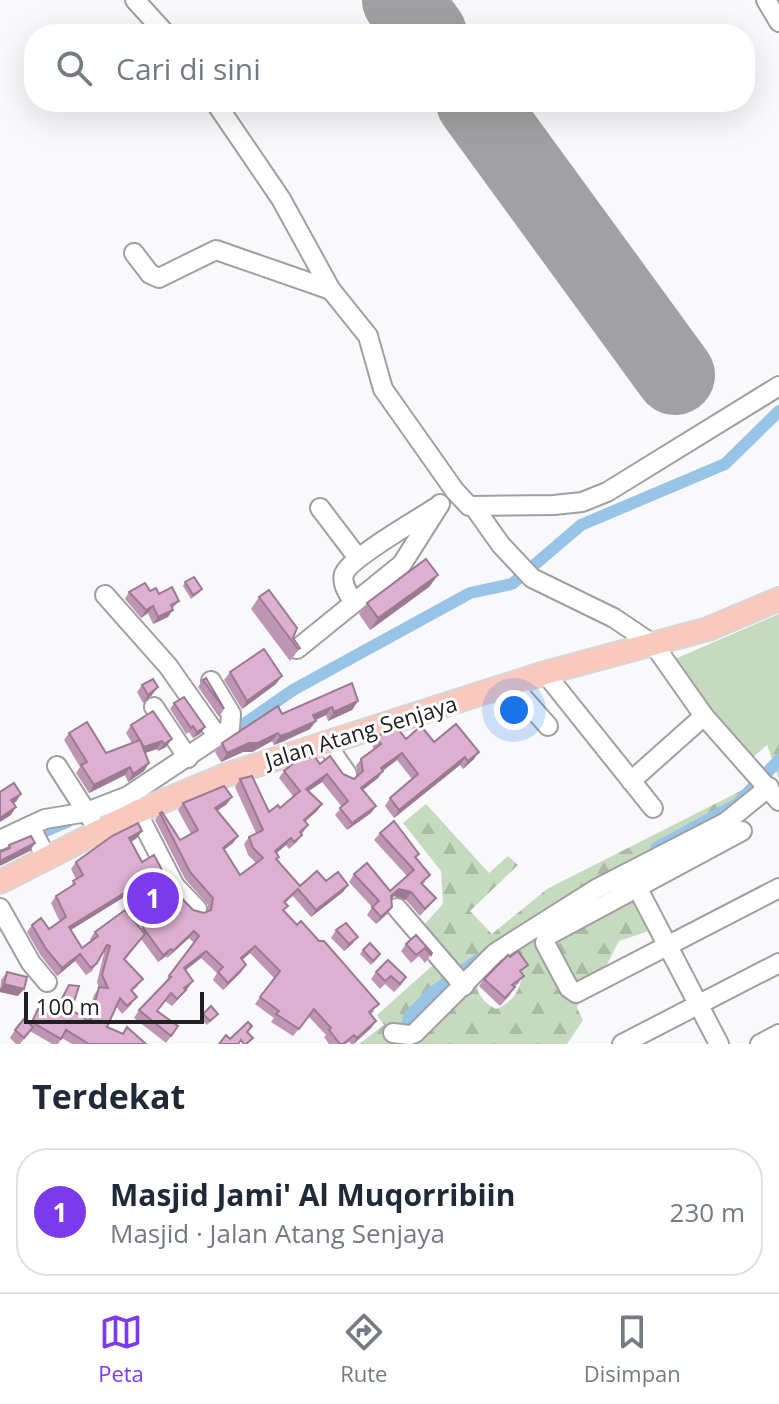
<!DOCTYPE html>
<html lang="id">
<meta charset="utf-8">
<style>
body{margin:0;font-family:"Open Sans",sans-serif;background:#f6f6f7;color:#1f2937}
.scale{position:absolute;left:24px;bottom:20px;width:180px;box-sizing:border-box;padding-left:8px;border:4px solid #202021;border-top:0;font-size:22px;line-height:28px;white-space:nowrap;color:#202021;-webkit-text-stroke:6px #fff;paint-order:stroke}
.you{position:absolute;left:514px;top:710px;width:28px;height:28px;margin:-20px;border:6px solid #fff;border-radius:50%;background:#1a73e8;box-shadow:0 0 0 12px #1a73e833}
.badge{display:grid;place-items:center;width:52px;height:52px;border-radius:50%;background:#7c3aed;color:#fff;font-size:26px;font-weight:700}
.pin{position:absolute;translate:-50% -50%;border:4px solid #fff;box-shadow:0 2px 8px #0006}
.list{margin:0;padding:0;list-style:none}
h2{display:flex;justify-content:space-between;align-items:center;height:104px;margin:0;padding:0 32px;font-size:34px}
h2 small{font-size:26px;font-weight:400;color:#747a83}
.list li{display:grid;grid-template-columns:52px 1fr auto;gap:24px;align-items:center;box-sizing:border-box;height:128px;margin:0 16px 16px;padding:0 16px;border:2px solid #e0e1e3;border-radius:32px}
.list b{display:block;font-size:30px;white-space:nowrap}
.list p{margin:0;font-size:26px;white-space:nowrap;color:#747a83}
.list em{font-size:26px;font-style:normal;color:#747a83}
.icon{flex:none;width:44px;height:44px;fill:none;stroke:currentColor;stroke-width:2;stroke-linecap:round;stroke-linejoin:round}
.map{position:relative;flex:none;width:779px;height:1044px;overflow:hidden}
.search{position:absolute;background:#fff;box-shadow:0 8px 32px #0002;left:24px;right:24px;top:24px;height:88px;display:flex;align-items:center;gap:20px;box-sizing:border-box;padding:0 28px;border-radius:32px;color:#747a83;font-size:30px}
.sheet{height:248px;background:#fff}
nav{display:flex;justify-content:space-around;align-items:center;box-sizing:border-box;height:112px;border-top:2px solid #e0e1e3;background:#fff;font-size:22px;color:#747a83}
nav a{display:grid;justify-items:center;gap:4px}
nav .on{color:#7c3aed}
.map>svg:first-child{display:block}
</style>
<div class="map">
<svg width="779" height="1044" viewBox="0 0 779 1044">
<defs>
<pattern id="forest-firs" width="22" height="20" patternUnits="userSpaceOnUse" patternTransform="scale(2)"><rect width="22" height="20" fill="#c5dabf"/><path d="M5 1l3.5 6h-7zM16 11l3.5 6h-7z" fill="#a9bba4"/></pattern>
</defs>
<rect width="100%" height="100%" fill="#f9f9fc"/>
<g fill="url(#forest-firs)" fill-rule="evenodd">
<path d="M779,733V780L767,744Z"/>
<path d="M762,780L745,805L633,885L658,928L619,941L599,980L586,981L577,1008L583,1020L567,1044H359L384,1025L377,1015L442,957L445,947L424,925L443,904L441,871L403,823L426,804L489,873L508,856L518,865L470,911L492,934L547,889ZM505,956L514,959L521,964C524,985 516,1001 496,1009C465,993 476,966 505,956Z"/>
</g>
<path fill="#c5dabf" d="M779,614V735L747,762L670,661Z"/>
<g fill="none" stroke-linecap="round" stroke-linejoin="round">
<g stroke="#97c4e7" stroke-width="12">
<path d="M227,736L293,690L470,593L512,584L581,525L725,464L779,411"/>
<path d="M656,848L737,804L779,760"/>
<path d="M0,850L67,822"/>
<path d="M403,1044L409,1017L432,993L478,960"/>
</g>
<g stroke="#a1a1a3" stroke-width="80">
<path d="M402,0L427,34"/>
<path d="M476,102L675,375"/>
</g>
<g stroke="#a0a0a3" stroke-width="22">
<g id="minor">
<path d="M135,0L166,34"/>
<path d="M766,0L779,22"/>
<path d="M215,102L281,199L331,290L368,336L383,389L455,491L469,506L554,505L582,502L607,492L779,386"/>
<path d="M134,253L150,274L159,278L216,250L331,290"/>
<path d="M474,507L501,545L532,578L614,618L654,645L704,716L779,801"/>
<path d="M320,508L358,558"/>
<path d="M105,595L168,666L218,737"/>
<path d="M354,603C349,594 341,585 344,574C350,558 417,520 435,508"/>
<path d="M297,649L402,564L440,504"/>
<path d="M545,673L653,808"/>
<path d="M511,684L548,726"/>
<path d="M154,707L188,758"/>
<path d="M325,742L347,774"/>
<path d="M57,766L91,819"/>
<path d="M631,781L704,716"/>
<path d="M137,812L175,886L197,909"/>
<path d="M30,826L46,857"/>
<path d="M742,831L547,936L545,943L569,988L576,993L779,888"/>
<path d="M0,840L45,819L87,812L128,796L230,728L231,714L211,681"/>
<path d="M637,887L719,1044"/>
<path d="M0,908L31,963L47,982"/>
<path d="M397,908L464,986"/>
<path d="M393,1033L410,1035L415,1033L495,953L596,889L726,822L769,787"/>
<path d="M622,1044L779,963"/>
<path d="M760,1044L779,1034"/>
</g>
</g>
<g stroke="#d7d7d7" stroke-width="26">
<path id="major" d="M0,882L137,812L226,775L545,673L708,629L779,599"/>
</g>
<use href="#minor" stroke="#fff" stroke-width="18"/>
<use href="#major" stroke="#fac9be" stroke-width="22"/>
</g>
<g fill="#be96b4" fill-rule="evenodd">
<path d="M438,575L429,587L370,630L359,614L367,603Z"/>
<path d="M185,582L202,589L199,593L191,599L183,586Z"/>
<path d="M150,591L179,601L172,609L168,617L153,624L148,613L141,618L125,599L129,592Z"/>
<path d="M259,597L300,648L290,661L251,609Z"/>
<path d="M230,672L276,684L242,709L224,680Z"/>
<path d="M203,680L224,709L219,717L198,687Z"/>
<path d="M142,685L152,695L143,703L137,692Z"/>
<path d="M358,701L352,710L328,721L326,715L316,720L310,729L283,742L274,745L272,741L252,752H243L221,762L215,752L222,743L282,714Z"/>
<path d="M174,703L201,733L193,738L189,732L186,734L170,709Z"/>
<path d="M153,711L166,747L158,751L157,749L145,753L149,763L144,771L128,782L125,775L89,793L76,773L80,767L64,740L69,733L106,753L132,743L126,733L131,725Z"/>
<path d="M376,736L434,742L474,759L463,769L460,765L394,818L385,806L390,798L412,779L397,760L383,771L378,778L363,790L376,806L371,813L347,830L335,815L342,807L322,782L309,791L322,804L317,811L305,821L308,825L297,842L289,849L286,845L276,853L277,860L300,886L326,881L348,885L343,892L311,917L293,896L285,903L284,911L374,1011L371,1014L376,1021L371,1028L354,1044H351L349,1042L346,1044H329L324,1037L326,1035L309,1017L293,1036L271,1022L274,1018L255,1004L274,978L250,953L242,960L241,972L223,990L213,980L217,973L201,958L186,970L193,981L172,1006L165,1001L157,1011L178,1026L166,1043L134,1018L139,1010L165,983L169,976L194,943L189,938L167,958L166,956L158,962L141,939L125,960L138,986L132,991V1004L122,1014L116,1006L107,1027L146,1044H72L62,1038L58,1044H52L30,1031L20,1044H16L10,1038L15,1030L30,1024L38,1009L54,1010L69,985L73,1014L87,1020L94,995L99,988L97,982L104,953L103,952L92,971L86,975L75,961L57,976L41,956L27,932L32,925L49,929L60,922L51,903L56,896L69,888L76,879L71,869L76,862L137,838L131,842L142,862L171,887L193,910L204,913L207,912L208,905L185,879L155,820L160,813L180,840L191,834L178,810L183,803L227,804L217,811L233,843L224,850L240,875L256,863L248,855L244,844L249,837L256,833L235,787L240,779L269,812L280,808L293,796L279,778L284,771L320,764L354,779L358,776L356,766L361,759L374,749L371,743ZM129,894L137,907L140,904L150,922L141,929L95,932L90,939L91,941L82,948L71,930Z"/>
<path d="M380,833L419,854L416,858L425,882L423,884L436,898L420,916L406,900L394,896L392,899L387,914L376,924L367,915L372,907L349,882L354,874L390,891L407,876L374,840Z"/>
<path d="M336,930L358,937L352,944L344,951L331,938Z"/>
<path d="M416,935L432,953L425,963L419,956L411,963L401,951L406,944Z"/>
<path d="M363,950L378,958L371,965L360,954Z"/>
<path d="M388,960L401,985L394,992L385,984L380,989L371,979L376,972Z"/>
<path d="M7,972L18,996L0,992L1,980Z"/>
<path d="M522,973L519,983L514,987L510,995L500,1006L479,986L484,979Z"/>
<path d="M203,1014H218L207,1025L200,1018Z"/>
</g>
<g fill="#9b7a92">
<path d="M438,575L429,587L370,630L378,618Z"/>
<path d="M153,606L148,613L141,618L146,610Z"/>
<path d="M173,610L168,617L153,624L158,617Z"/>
<path d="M282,676L276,684L242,709L247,701Z"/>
<path d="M158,687L152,695L143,703L148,695Z"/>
<path d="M358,701L352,710L328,721L334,712Z"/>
<path d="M332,707L326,715L307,724L313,715Z"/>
<path d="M316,721L310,729L274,745L280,736Z"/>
<path d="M205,727L201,733L193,738L197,732Z"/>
<path d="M278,733L272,741L252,752H243L221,762L227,753L249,743Z"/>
<path d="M172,739L166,747L158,751L164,744Z"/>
<path d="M162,741L157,749L139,755L144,747Z"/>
<path d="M479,752L474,759L463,769L468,761Z"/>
<path d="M402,753L397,760L376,775L381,768Z"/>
<path d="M465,757L460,765L394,818L399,810Z"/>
<path d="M149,763L144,771L128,782L133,774Z"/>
<path d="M130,767L125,775L89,793L94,785Z"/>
<path d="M383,771L378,778L356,795L361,788Z"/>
<path d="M327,774L322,782L301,796L306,789Z"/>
<path d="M21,794L16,802L5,807L11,800Z"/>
<path d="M232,797L227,804L210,815L215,808Z"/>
<path d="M322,804L317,811L299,827L304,820Z"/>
<path d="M376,806L371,813L347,830L352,823Z"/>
<path d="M16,807L11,815L0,822V818Z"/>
<path d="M142,831L137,838L124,846L129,838Z"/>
<path d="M238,836L233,843L217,855L223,848Z"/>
<path d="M291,838L286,845L270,859L275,851Z"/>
<path d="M35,843L30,851L0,866V861Z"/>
<path d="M348,885L343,892L311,917L316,910Z"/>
<path d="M134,887L129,894L64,934L69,927Z"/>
<path d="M399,889L411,892L406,900L394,896L386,903L391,896Z"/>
<path d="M392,907L387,914L376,924L381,917Z"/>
<path d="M194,931L189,938L167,958L173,951Z"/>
<path d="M358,937L352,944L344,951L349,944Z"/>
<path d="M255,946L250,953L236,965L241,958Z"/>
<path d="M171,949L166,956L158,962L163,955Z"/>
<path d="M206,951L201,958L179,975L184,968Z"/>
<path d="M80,954L75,961L57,976L62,968Z"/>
<path d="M246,965L241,972L223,990L228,983Z"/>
<path d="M193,981L188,988L172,1006L184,988Z"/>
<path d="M4,984L24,989L18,996L0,992V989Z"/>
<path d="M376,1021L371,1028L353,1044L357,1038Z"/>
</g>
<g fill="#ddafd1" stroke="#9b7a92" stroke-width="2">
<path d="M426,559L438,575L378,618L367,603Z"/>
<path d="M194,577L202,589L193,595L185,582Z"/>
<path d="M145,583L150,591L156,588L159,594L172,587L179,601L171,605L173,610L158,617L153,606L146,610L129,592Z"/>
<path d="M269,590L297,628L293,638L300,648L298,649L259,597Z"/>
<path d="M264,649L282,676L247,701L230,672Z"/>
<path d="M206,678L222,705L224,709L203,680Z"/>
<path d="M153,679L158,687L148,695L142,685Z"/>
<path d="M352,683L358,701L334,712L332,707L313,715L316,721L289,733L280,736L278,733L258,743H249L227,753L222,743L278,706L282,714Z"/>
<path d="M184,697L205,727L197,732L193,726L191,728L174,703Z"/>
<path d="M153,711L172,739L164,744L162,741L144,747L131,725Z"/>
<path d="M87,722L106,753L140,740L149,763L133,774L130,767L94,785L81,765L87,762L69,733Z"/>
<path d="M456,724L479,752L468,761L465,757L399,810L390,798L418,774L402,753L381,768L383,771L361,788L376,806L352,823L340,808L348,801L327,774L306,789L322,804L304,820L308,825L300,832L302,835L294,842L291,838L275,851L279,857L276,859L300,886L317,871L326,881L338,872L348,885L316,910L298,889L284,902L288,906L283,910L297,925L301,921L319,941H324L379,1004L369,1012L376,1021L357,1038L354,1035L343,1044H340L329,1030L331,1028L314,1009L299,1029L276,1014L279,1011L260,997L280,971L255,946L241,958L246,965L228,983L218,972L223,967L206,951L184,968L193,981L184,988L186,990L177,999L171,993L157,1011L178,1026L171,1036L139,1010L171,977L169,976L199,936L194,931L173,951L171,949L163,955L142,926L156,918L145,897L142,899L134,887L69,927L82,948L98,936L95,932L125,910L145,934L124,959L143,979L131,990L137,997L127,1006L120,998L107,1027L123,1034L127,1027L146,1044H89L66,1030L61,1039L32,1022L38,1009L56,1010L69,985L79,986L71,1011L73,1014L75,1012L90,1022L99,987L108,988L102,975L110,946L107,945L97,963L91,968L80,954L62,968L46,949L32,925L41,918L49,929L66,917L56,896L75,884L73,881L83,875L76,862L112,836L138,823L142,831L129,838L142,862L154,855L171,887L193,910L204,913L211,910L213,898L190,872L160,813L162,812L180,840L198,830L183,803L224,786L232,797L215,808L238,836L223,848L240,875L263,858L253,848L249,837L263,830L240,779L252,776L269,812L278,805L280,808L300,791L284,771L295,762L314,756L320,764L330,756L343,774L354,779L363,771L361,759L381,744L376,736L398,729L406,739L421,726L434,742Z"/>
<path d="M14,783L21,794L11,800L16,807L0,818V792Z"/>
<path d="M394,821L419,854L415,857L430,875L421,883L436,898L425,909L411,892L399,889L391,896L392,907L381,917L372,907L379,901L354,874L367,863L390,891L414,870L380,833Z"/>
<path d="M31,836L35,843L0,861V852L10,848L9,845Z"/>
<path d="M346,923L358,937L349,944L336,930Z"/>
<path d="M416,935L432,953L431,955L425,948L416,955L406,944Z"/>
<path d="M370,943L380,954L373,961L363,950Z"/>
<path d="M518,951L528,965L520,971L524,976L512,985L515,987L505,998L484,979L508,955L510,957Z"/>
<path d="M388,960L406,977L400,984L391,976L385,981L376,972Z"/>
<path d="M7,972L27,977L24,989L4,984Z"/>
<path d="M211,1006L218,1014L210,1021L203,1014Z"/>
<path d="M24,1019L33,1027L24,1038L15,1030Z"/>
<path d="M248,1022L252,1026L247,1032L253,1038L246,1044H244L241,1040L238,1044H219L226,1035L230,1039Z"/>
</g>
<g text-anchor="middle" stroke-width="6" stroke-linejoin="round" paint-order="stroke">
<g font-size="22" fill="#202021" stroke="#fff">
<text transform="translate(361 732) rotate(-17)" y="8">Jalan Atang Senjaya</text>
</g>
</g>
</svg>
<div class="scale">100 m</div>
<div class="you"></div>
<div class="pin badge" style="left:153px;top:898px">1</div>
<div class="search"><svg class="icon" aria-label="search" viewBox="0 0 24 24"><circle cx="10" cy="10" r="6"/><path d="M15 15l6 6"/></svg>Cari di sini</div>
</div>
<section class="sheet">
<h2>Terdekat<small></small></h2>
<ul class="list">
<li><span class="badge">1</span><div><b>Masjid Jami' Al Muqorribiin</b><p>Masjid · Jalan Atang Senjaya</p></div><em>230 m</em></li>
</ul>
</section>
<nav>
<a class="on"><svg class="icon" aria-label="map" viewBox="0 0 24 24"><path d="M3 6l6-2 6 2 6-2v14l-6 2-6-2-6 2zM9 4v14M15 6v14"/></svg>Peta</a>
<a><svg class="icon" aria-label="directions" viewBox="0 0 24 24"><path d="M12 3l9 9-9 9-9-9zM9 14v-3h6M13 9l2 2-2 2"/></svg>Rute</a>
<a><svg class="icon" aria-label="saved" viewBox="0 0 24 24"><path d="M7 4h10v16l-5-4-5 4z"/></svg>Disimpan</a>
</nav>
